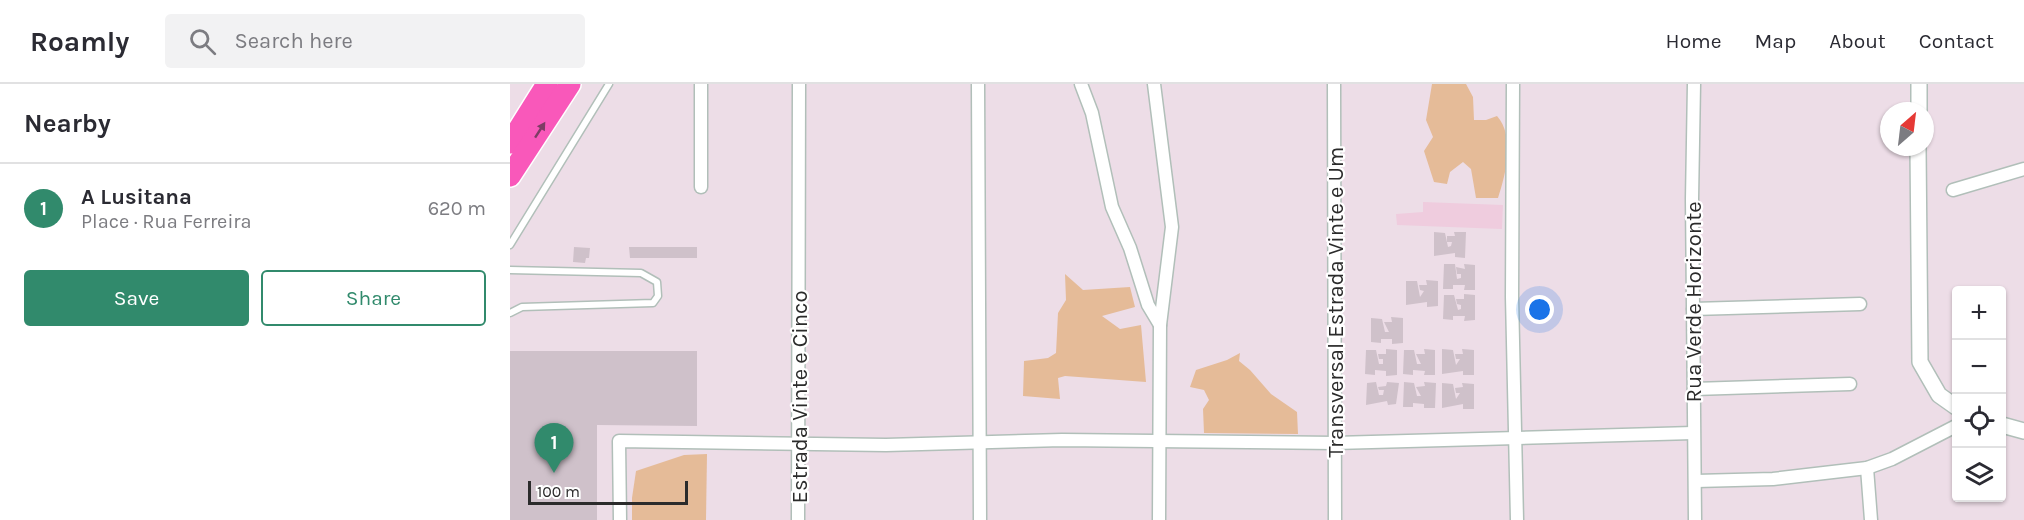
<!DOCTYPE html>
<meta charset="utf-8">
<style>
body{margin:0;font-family:Karla,sans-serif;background:#f2f2f3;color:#2b2b33}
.controls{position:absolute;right:18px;bottom:18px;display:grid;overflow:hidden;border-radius:6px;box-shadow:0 2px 4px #0004}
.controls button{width:54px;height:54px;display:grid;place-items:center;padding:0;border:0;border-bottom:2px solid #e1e1e2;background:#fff;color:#2b2b33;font:30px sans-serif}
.compass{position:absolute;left:1370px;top:18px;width:54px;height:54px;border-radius:50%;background:#fff;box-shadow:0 2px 4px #0004;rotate:28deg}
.scale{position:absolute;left:18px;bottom:15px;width:160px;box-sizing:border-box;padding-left:6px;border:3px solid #2b2b2b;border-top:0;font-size:16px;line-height:21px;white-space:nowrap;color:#2b2b2b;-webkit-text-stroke:4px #fff;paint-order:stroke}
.you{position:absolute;left:1030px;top:226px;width:21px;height:21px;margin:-15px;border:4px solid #fff;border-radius:50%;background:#1a73e8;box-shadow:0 0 0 9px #1a73e833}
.badge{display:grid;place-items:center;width:39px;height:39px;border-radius:50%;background:#318a6c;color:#fff;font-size:20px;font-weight:700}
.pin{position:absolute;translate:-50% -50px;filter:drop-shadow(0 2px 3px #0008)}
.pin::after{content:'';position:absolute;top:32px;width:21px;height:18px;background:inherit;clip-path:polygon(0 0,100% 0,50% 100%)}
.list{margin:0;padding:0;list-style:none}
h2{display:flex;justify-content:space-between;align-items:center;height:78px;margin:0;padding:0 24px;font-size:26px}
h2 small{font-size:20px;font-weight:400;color:#7c7c81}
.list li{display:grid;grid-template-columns:39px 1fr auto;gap:18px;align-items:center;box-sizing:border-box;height:90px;padding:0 24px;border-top:2px solid #e1e1e2}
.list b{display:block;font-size:22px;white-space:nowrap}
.list p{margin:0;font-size:20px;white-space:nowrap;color:#7c7c81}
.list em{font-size:20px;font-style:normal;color:#7c7c81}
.actions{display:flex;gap:12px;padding:18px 24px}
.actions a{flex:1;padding:14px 0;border:2px solid #318a6c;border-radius:6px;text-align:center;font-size:21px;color:#318a6c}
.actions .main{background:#318a6c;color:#fff}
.icon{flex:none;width:33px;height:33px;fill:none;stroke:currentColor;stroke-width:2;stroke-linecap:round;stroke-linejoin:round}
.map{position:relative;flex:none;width:1514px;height:436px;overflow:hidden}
header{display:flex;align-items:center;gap:36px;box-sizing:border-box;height:84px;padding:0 30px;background:#fff;border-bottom:2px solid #e1e1e2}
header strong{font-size:28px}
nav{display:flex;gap:33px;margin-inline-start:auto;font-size:21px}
.search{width:420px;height:54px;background:#f2f2f3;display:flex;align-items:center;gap:15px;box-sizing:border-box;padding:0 21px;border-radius:6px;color:#7c7c81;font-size:22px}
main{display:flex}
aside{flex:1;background:#fff}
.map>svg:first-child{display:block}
</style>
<header>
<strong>Roamly</strong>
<div class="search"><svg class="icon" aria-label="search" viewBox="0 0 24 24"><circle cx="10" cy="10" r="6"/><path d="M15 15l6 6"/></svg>Search here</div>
<nav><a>Home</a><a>Map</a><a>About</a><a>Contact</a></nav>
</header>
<main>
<aside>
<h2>Nearby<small></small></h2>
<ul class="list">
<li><span class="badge">1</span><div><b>A Lusitana</b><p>Place · Rua Ferreira</p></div><em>620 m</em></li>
</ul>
<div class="actions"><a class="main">Save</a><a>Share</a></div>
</aside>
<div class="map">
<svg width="1514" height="436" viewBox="0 0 1514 436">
<rect width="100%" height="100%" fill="#eddde7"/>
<path fill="#efccde" d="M913,118L993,121L992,145L887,141L886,130L913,128Z"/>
<g fill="#e5bb98">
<path d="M922,0H956L963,13L964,36H976L987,32C1005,52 996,90 988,114H966L961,85L953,78L940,88L937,100L924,98L914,67L923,53L916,36Z"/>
<path d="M555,190L573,206L620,203L625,223L592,232L610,245L631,241L636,298L555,292L548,294L550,315L513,312L514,277L538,274L546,269L548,229L556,216Z"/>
<path d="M730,269L729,277L740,286L761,310L787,328L788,350L694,349L693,325L699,316L694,306L680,303L686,286L717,276Z"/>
<path d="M197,370L196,436H122V414L126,387L174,371Z"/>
</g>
<g fill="#cfc1ca">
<path d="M924,148L935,149L938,163L941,162L942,158H937V152H945L944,148H956L955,174L945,173V169L924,172Z"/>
<path d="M64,163L80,164L79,174H76L75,179L63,178Z"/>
<path d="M119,163H187V174H120Z"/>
<path d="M934,180H945L947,195L951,194V190H947L946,183L955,185L954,180L965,181V206H954L955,201H943V205H933Z"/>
<path d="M916,196L928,197V222L917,223V218L896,221V197H907L910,213L914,207L910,206L909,201H917Z"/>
<path d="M954,210L965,211V236L954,237L955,232H943V236L933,235L934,211H944L948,226L951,225V221L947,220L946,215H954Z"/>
<path d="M881,233L893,234V259L882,260V255H871V259L861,258V234L872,235L875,248H879L874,238H882Z"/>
<path d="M876,265L887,266V291L876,292V287L865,286V291L855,290L856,266H866L869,280H873V275H869L868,270H876Z"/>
<path d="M914,265L925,266V291H914L915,287L903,286V291L893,290L894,266H904L907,280H911L906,270H915Z"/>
<path d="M932,265L943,266L946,281L950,275H946L945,270H953L952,265L964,266V291H953V287L932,290Z"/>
<path d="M0,267H187V342L87,341V436H0Z"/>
<path d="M866,298L869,311H873L874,306H869L868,303L876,302L877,298L889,299L886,320L878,321L877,317L856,321L857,299Z"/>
<path d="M894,298L904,299L907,312H911L906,303L915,302L914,298L926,299L925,324H914V320L903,319V323H893Z"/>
<path d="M932,299L943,300L946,315L950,309H946L945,304L953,303L952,299L964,300V325H953V320L932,324Z"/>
</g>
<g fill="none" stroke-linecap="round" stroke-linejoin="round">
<g stroke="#b1bfb9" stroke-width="9">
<g id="service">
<path d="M0,161L99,0"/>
<path d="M0,186L131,189L147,198L148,212L143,219L12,223L0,229"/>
</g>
</g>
<g stroke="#b1bfb9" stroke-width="15">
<g id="minor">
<path d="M468,0L470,436"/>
<path d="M571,0L582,29L602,123L620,164L638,221L650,241"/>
<path d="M644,0L662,143L650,241L649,436"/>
<path d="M824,0L825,436"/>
<path d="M1003,0L1002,213L1007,436"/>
<path d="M1184,0L1182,115L1185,436"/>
<path d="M191,103V0"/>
<path d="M1443,106L1514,85"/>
<path d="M1183,225L1350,220"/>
<path d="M1184,305L1340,300"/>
<path d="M1357,384L1361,436"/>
<path d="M1186,397L1263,395L1357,384L1382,375L1446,342"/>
<path d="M110,436L109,357L376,361L552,356L825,359L1183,349"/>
<path d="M288,436L289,0"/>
</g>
</g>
<g stroke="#b1bfb9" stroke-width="18">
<g id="tertiary">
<path d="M1409,27V0"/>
<path d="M1408,63L1410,278L1429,311L1446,323"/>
<path d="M1492,341L1514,347"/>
</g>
</g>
<g stroke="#fff" stroke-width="24">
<g id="trunk">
<path d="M0,59L37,0"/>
<path d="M0,92L60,0"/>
</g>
</g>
<use href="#service" stroke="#fff" stroke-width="6"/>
<use href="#minor" stroke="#fff" stroke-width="12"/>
<use href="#tertiary" stroke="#fff" stroke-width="15"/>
<use href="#trunk" stroke="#f958ba" stroke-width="21"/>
</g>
<defs><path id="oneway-solid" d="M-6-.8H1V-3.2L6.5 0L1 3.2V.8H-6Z" transform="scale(1.5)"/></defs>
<use fill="#7d3d64" href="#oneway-solid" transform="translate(30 46) rotate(-57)"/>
<g text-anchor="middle" stroke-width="4.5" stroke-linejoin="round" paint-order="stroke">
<g font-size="22" fill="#2b2b2b" stroke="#fff">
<text transform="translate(825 218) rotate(-90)" y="8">Transversal Estrada Vinte e Um</text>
<text transform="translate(1183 218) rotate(-90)" y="8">Rua Verde Horizonte</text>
<text transform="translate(289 313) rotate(-90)" y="8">Estrada Vinte e Cinco</text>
</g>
</g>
</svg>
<div class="controls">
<button>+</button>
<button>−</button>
<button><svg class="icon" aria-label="locate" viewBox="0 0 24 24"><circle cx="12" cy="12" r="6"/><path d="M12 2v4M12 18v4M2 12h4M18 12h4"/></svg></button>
<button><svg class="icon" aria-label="layers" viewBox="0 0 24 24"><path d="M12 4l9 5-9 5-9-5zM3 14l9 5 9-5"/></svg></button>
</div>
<svg class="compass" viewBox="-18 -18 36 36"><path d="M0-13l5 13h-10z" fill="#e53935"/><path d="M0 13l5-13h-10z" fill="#7c7c81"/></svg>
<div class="scale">100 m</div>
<div class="you"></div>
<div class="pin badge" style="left:44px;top:389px">1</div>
</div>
</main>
